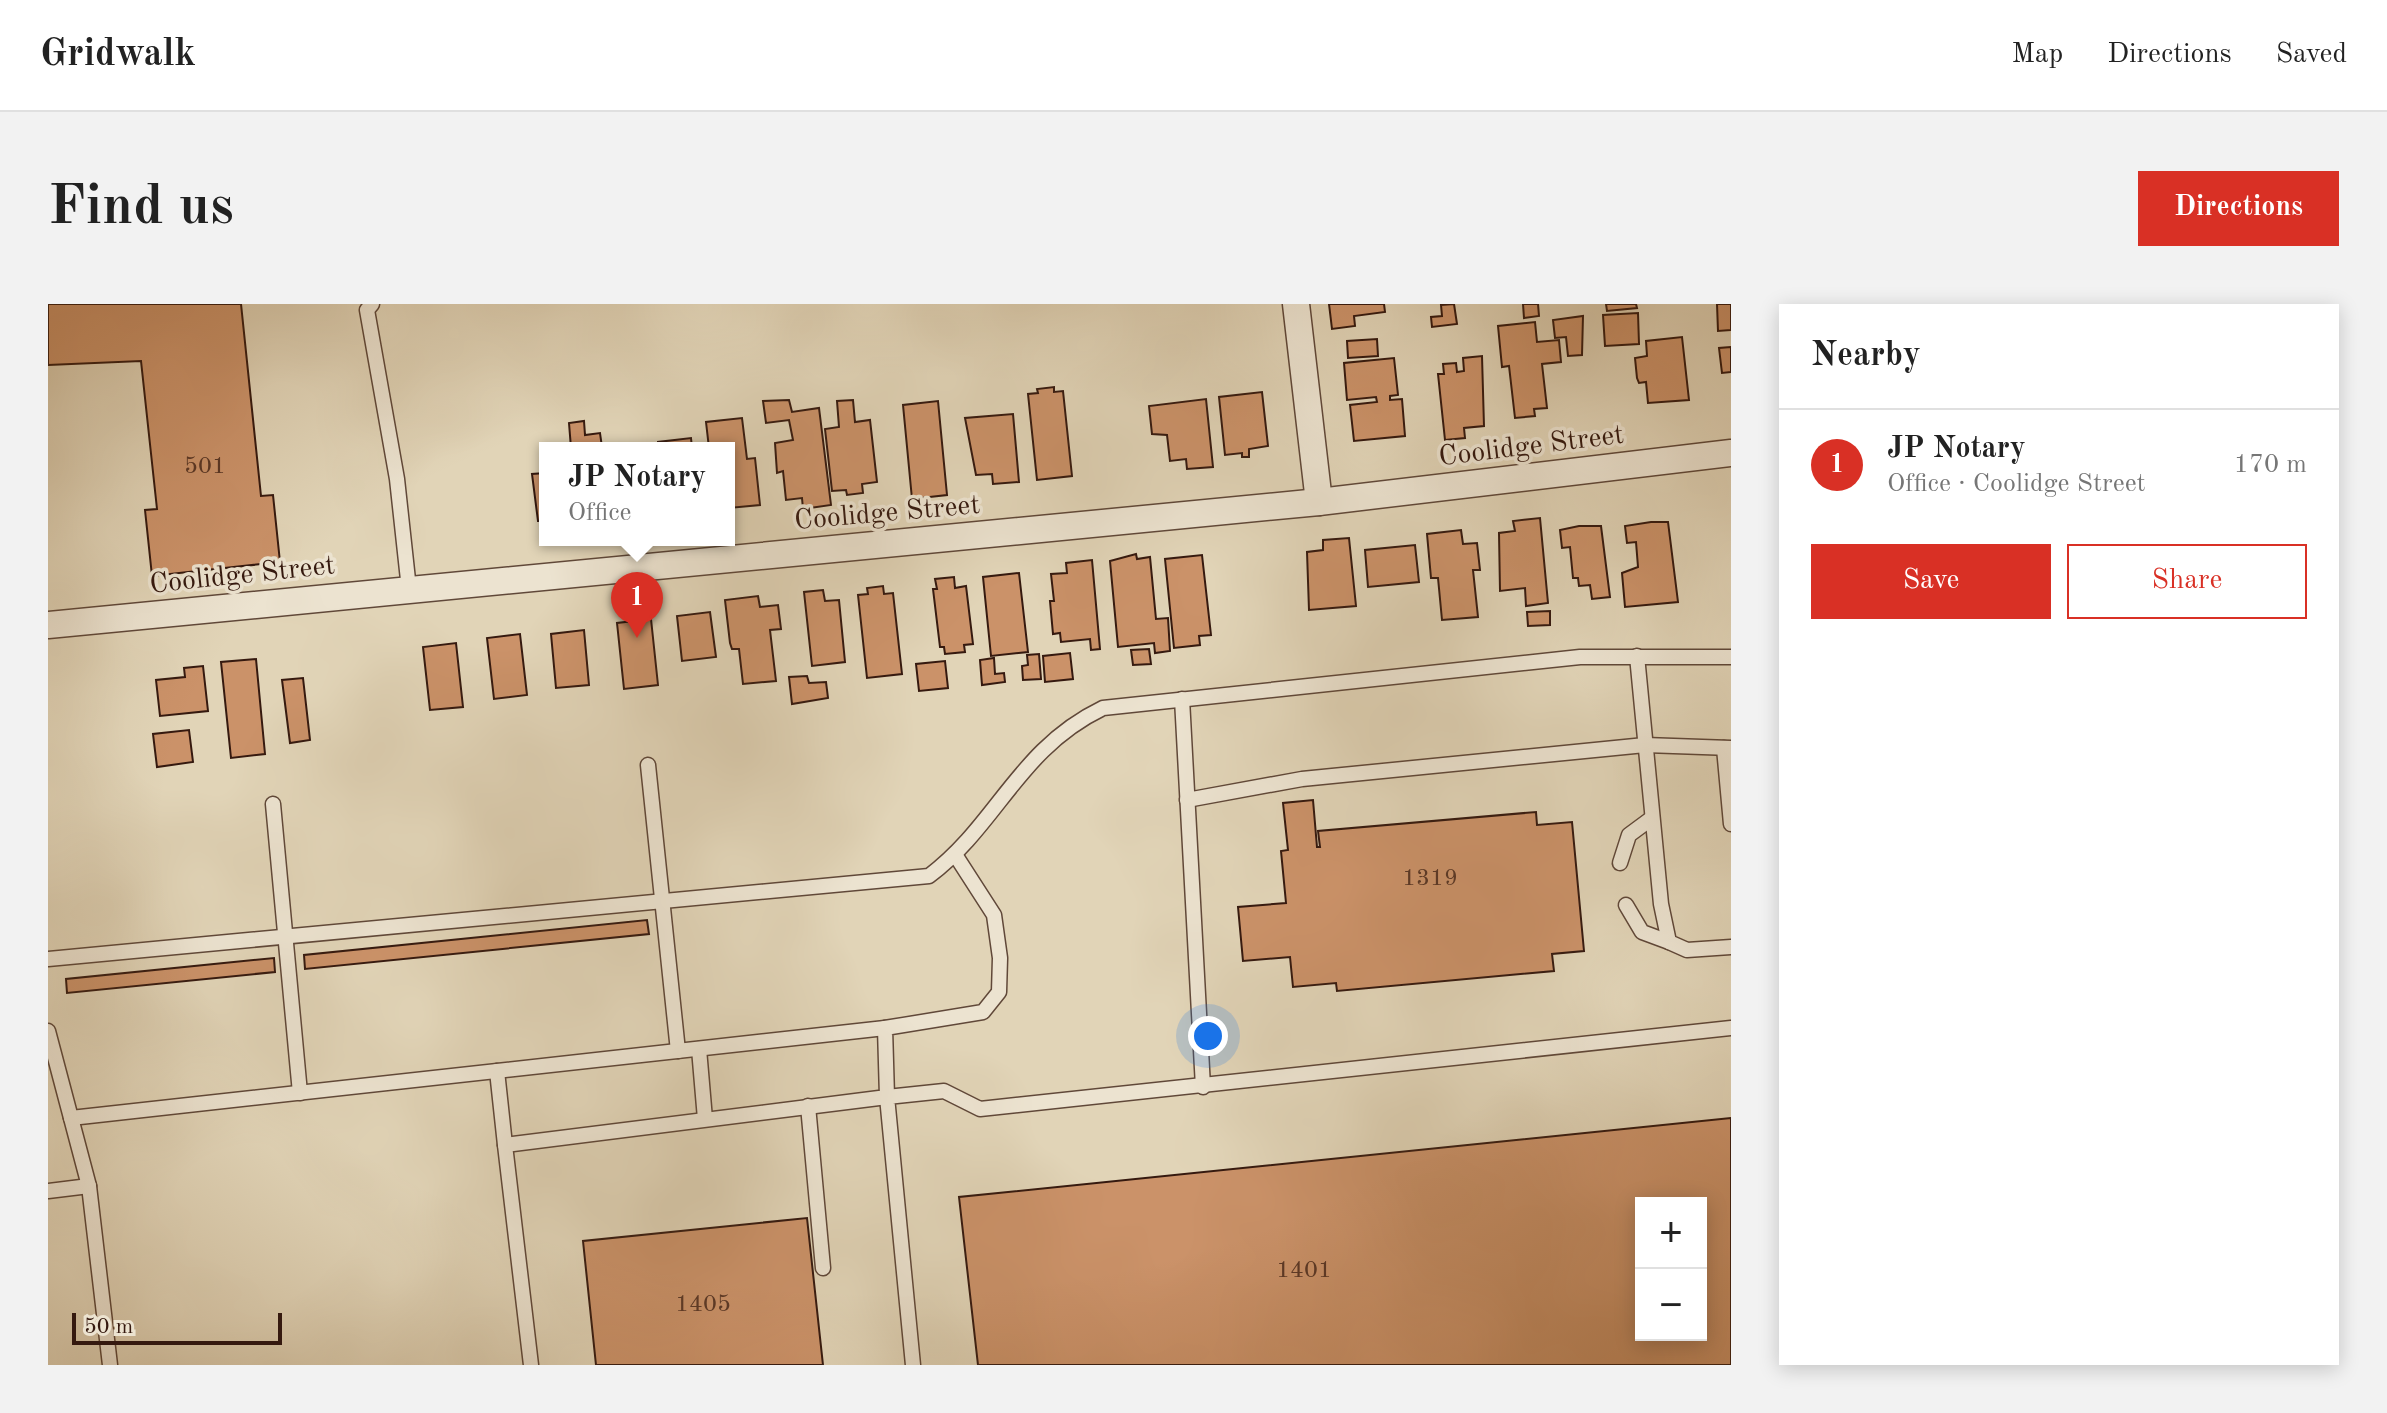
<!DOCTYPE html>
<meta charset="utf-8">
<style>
body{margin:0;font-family:"Old Standard TT",serif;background:#f2f2f2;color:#222}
.controls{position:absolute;right:24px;bottom:24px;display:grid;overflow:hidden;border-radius:0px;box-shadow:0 4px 20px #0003}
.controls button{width:72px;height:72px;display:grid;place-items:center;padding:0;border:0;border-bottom:2px solid #e0e0e0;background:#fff;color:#222;font:40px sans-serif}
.scale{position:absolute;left:24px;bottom:20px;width:210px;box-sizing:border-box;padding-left:8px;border:4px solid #35190f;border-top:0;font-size:22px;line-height:28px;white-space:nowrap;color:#35190f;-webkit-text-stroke:6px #ece3d0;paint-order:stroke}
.you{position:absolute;left:1160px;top:732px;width:28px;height:28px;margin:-20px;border:6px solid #fff;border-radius:50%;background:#1a73e8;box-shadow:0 0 0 12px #1a73e833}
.badge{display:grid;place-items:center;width:52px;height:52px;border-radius:50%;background:#d93025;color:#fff;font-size:26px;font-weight:700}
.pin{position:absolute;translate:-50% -66px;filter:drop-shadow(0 2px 4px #0008)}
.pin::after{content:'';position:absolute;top:42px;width:28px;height:24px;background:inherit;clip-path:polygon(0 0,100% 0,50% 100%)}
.popup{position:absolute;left:491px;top:138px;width:196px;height:104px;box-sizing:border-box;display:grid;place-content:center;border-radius:0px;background:#fff;filter:drop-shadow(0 2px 6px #0005);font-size:26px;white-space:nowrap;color:#767676}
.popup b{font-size:30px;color:#222}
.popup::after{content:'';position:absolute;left:50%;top:100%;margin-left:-16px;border:16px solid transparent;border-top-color:#fff}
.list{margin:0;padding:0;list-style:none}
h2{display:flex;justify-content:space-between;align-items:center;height:104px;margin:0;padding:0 32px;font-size:34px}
h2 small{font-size:26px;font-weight:400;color:#767676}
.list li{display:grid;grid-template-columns:52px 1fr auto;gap:24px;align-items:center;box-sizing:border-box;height:112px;padding:0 32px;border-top:2px solid #e0e0e0}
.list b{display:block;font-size:30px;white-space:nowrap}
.list p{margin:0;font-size:26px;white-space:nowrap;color:#767676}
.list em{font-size:26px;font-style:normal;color:#767676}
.actions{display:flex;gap:16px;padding:24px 32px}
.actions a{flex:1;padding:18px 0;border:2px solid #d93025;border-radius:0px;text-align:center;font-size:28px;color:#d93025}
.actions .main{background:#d93025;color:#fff}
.map{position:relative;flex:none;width:1683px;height:1061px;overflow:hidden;border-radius:0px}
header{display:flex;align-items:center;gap:48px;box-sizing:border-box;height:112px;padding:0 40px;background:#fff;border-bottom:2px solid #e0e0e0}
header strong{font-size:38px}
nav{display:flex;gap:44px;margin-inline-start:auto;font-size:28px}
.intro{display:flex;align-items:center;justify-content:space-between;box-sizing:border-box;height:192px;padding:0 48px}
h1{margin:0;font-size:56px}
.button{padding:20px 36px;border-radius:0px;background:#d93025;color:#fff;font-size:28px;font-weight:700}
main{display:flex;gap:48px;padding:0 48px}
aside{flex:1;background:#fff;border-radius:0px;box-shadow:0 4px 20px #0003}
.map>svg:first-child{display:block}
</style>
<header>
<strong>Gridwalk</strong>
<nav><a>Map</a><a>Directions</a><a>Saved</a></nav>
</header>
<div class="intro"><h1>Find us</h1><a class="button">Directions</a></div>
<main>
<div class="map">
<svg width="1683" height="1061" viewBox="0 0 1683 1061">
<rect width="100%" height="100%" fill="#e1d4b7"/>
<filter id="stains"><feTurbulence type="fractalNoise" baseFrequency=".0025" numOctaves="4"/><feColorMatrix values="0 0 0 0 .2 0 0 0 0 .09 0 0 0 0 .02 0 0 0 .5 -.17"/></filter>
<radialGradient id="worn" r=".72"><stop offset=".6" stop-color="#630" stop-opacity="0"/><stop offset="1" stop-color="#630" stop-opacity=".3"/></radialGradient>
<g fill="#cb9269" stroke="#35190f" stroke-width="2" fill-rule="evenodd">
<path d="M0,0H193L213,192L225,191L232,258L104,272L97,206L109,205L93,57L0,61Z"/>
<path d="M1281,0H1336L1337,8L1306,12L1307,22L1284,25Z"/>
<path d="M1406,0L1409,20L1384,23L1383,13L1394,12L1393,1Z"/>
<path d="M1475,0H1490L1491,12L1476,14Z"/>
<path d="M1558,0H1588L1589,4L1559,7Z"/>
<path d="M1669,0H1683V26L1670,27Z"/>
<path d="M1590,9L1591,40L1557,42L1555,11Z"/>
<path d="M1535,12L1534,51L1520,52L1518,33L1507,34L1505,16Z"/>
<path d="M1487,18L1489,38L1511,36L1513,58L1494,60L1499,104L1486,105L1487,112L1467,114L1461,62L1454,63L1450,22Z"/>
<path d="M1634,33L1641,96L1600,99L1598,78L1591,79L1589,74L1587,54L1599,52L1598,37Z"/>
<path d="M1329,35L1330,52L1300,54L1299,37Z"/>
<path d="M1683,43V68L1674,69L1671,44Z"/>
<path d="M1434,52L1436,122L1416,124L1417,134L1397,136L1390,70H1396L1395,60L1408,59L1409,68L1416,67L1415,54Z"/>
<path d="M1346,54L1350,91L1342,92V96L1354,95L1357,132L1306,137L1302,101L1329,98L1328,93L1299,96L1296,59Z"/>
<path d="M1006,83V88L1015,87L1024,172L989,176L980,90L990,89L989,85Z"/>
<path d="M1214,88L1220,142L1201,145V153H1194V149L1177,151L1171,93Z"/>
<path d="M1158,95L1165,163L1139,165L1138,155L1122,157L1119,131L1104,130L1101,102Z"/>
<path d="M741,96L744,108L771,104L783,201L755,205L754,194L738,196L735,167L729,169L727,139L745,136L741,116L718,119L715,97Z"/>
<path d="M805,96L807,118L822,116L829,178L814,180L815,189L799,191L798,186L784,187L777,125L791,123L789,97Z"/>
<path d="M890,97L899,191L864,195L855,101Z"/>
<path d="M965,110L971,178L945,180L944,170L928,171L917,114Z"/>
<path d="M694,114L699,155L707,154L712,201L681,204V144H661L658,118Z"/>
<path d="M536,117L537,131L552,129L554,143L523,144L521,119Z"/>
<path d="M643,134L644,144H610V138Z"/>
<path d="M497,169V217H490L484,170Z"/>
<path d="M1492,214L1500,299L1478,302L1477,284L1452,287L1451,229L1467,227L1465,217Z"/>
<path d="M1603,218H1620L1630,298L1577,303L1574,269L1590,263L1588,238L1579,239L1577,222Z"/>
<path d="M1531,222H1553L1562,293L1544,295L1542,281L1531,282L1530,274H1525L1522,243L1514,244L1512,226Z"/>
<path d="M1413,226L1415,240L1429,239L1432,266H1425L1430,313L1394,316L1390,274H1383L1379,230Z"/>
<path d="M1301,234L1308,302L1261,306L1259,248L1275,246V236Z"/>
<path d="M1367,241L1371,278L1320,283L1317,246Z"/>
<path d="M1088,250L1089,255L1102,253L1108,315L1120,314L1122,347L1107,349L1106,339L1070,343L1062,257Z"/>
<path d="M1154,251L1163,331L1151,332L1152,341L1126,344L1117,255Z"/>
<path d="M1044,256L1052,345L1043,346L1042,335L1013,338L1012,329L1005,330L1002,297H1006L1003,270L1019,269L1018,259Z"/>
<path d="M971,269L980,348L943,352L935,273Z"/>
<path d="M906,273L907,284L918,282L925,340L916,341L917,348L897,350L896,343H892L885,285H889L887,275Z"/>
<path d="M835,282L836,290L845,289L854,370L819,374L810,291L820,290L819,284Z"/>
<path d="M775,286L777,297L791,296L797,358L764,362L756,288Z"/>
<path d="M710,292L712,303L730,301L733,325L722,326L728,377L695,380L691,345H684L682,339L677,296Z"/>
<path d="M1502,307V321L1480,322L1479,308Z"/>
<path d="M662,308L668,353L634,357L629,312Z"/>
<path d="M603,315L610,381L576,385L569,319Z"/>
<path d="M536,326L541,381L508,384L503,330Z"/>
<path d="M472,330L479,391L446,395L439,334Z"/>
<path d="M408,339L415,403L382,406L375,343Z"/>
<path d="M1101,345L1103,360L1085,361L1083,346Z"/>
<path d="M1022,349L1025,375L997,378L995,352Z"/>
<path d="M991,350L993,375L975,376L974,362L980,361L979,351Z"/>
<path d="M946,354L947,370L956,369L957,378L934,381L932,356Z"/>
<path d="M208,355L217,450L183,454L173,358Z"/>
<path d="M897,357L900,384L871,387L868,360Z"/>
<path d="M155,362L160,407L112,412L108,376L137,373L136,364Z"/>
<path d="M759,372L761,379L778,378L780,394L744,400L741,373Z"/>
<path d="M255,374L262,436L242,439L234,376Z"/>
<path d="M141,426L145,458L109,463L105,430Z"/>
<path d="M1265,496L1269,543H1272L1270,527L1488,508L1489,521L1524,518L1536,647L1504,650L1506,667L1289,687L1288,679L1245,683L1242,653L1195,657L1190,603L1238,599L1233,547L1240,546L1235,499Z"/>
<path d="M599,616L601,630L257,665L256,651Z"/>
<path d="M226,654L227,668L19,689L18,675Z"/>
<path d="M1683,814V1061H930L911,893ZM1593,899H1653V1031H1593Z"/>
<path d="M759,914L775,1061H548L535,937Z"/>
</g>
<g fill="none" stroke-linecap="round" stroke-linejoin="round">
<g stroke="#604839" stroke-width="17">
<g id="lane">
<path d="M324,0L319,6L349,175L361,285"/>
<path d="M1589,352L1613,600L1621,638L1639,646L1683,643"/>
<path d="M1134,395L1155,783"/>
<path d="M1676,444L1683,520"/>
<path d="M600,461L630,747"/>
<path d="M1139,496L1254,475L1597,441L1683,444"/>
<path d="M225,500L252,789"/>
<path d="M1572,559L1581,531L1604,514"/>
<path d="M1578,601L1594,628L1621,638"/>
<path d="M0,655L881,572C950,520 970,445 1055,404L1532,353H1683"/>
<path d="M0,727L41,882L0,887"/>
<path d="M651,745L657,815"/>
<path d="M449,767L457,841"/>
<path d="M760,802L775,964"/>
<path d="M23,814L837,724"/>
<path d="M41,882L62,1061"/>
<path d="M483,1061L457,841L839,793L837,724L935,708L951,688L952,654L946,611L908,552"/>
<path d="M865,1061L839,793L896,787L932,805L1683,724"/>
</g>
</g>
<g stroke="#604839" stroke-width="29">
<g id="street">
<path d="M1248,0L1271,198"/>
<path d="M0,321L1271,198L1683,149"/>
</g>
</g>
<use href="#lane" stroke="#ece3d0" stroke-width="14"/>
<use href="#street" stroke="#ece3d0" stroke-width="26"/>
</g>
<g text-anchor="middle" stroke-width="7" stroke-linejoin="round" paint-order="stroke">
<g font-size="24" fill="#5a3726">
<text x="157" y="169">501</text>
<text x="1382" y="581">1319</text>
<text x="1256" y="973">1401</text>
<text x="655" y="1007">1405</text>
</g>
<g font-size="28" fill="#35190f" stroke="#ece3d0">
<text transform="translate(1483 140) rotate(-7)" y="10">Coolidge Street</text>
<text transform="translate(839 207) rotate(-5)" y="10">Coolidge Street</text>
<text transform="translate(194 269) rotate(-6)" y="10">Coolidge Street</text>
</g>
</g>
<rect width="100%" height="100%" filter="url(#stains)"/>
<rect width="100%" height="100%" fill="url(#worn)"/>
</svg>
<div class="controls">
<button>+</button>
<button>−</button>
</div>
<div class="scale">50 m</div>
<div class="you"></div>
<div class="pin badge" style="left:589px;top:334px">1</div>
<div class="popup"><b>JP Notary</b>Office</div>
</div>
<aside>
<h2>Nearby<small></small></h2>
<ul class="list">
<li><span class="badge">1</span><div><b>JP Notary</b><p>Office · Coolidge Street</p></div><em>170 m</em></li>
</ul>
<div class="actions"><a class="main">Save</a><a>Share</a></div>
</aside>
</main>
